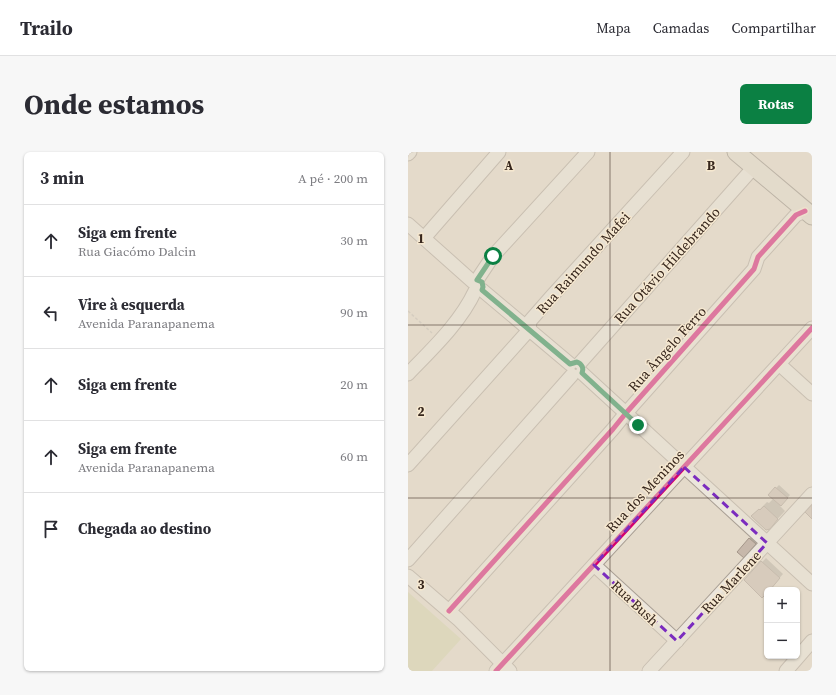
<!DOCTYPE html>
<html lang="pt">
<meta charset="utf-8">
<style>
body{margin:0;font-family:"Source Serif 4",serif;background:#f7f7f7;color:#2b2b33}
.controls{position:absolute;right:12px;bottom:12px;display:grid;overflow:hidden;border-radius:6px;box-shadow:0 1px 3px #0004}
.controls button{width:36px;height:36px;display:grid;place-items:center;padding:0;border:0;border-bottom:1px solid #e1e1e2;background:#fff;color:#2b2b33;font:20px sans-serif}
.stop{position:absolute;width:12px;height:12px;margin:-9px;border:3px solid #0b8043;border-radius:50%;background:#fff}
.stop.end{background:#0b8043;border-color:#fff;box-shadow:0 1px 4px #0008}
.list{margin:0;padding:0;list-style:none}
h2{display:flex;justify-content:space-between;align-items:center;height:52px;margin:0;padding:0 16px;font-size:17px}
h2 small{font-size:13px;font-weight:400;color:#7c7c81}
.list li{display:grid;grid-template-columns:26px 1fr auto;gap:12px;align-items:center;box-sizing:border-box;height:72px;padding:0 16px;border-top:1px solid #e1e1e2}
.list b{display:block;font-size:15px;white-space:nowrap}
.list p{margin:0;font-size:13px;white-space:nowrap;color:#7c7c81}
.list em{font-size:13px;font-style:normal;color:#7c7c81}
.icon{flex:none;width:22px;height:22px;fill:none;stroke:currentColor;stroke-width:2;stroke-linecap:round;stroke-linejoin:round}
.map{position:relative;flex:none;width:404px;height:519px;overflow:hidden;border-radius:6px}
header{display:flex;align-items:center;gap:24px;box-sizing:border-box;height:56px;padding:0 20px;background:#fff;border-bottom:1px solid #e1e1e2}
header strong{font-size:19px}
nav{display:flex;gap:22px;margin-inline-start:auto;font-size:14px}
.intro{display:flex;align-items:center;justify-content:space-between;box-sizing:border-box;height:96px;padding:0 24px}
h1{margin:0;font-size:28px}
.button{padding:10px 18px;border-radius:6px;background:#0b8043;color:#fff;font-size:14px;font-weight:700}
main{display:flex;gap:24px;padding:0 24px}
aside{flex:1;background:#fff;border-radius:6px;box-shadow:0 1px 3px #0004}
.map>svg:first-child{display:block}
</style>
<header>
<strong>Trailo</strong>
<nav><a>Mapa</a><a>Camadas</a><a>Compartilhar</a></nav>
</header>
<div class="intro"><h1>Onde estamos</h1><a class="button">Rotas</a></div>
<main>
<aside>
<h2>3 min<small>A pé · 200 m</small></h2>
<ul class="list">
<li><svg class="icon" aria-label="ahead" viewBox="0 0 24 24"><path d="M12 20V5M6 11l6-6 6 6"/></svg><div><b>Siga em frente</b><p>Rua Giacómo Dalcin</p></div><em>30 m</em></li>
<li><svg class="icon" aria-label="left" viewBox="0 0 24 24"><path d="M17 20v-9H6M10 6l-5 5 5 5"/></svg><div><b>Vire à esquerda</b><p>Avenida Paranapanema</p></div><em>90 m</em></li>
<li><svg class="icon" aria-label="ahead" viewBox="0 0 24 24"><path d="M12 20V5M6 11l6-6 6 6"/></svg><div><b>Siga em frente</b></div><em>20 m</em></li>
<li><svg class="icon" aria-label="ahead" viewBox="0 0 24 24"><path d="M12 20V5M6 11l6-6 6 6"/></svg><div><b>Siga em frente</b><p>Avenida Paranapanema</p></div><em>60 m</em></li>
<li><svg class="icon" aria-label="arrive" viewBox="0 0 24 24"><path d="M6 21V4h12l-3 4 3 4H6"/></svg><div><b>Chegada ao destino</b></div></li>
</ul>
</aside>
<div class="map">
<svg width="404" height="519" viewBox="0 0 404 519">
<rect width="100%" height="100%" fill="#e4daca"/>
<path fill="#d5d2ac" d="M0,440L53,487L24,519H0Z"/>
<g fill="#0003">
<path d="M371,333L382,343L372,354L377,359L361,376L345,364L359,350L361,351L366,346L361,343Z"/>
<path d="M344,384L350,389L336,405L330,400Z"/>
<path d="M358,406L375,422L361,438H359V440L337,428Z"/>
</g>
<g fill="#c7b8ab" stroke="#a4968a">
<path d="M367,335L380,346L373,354L360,343Z"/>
<path d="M404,352V367L397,360Z"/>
<path d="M356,354L370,367L362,377L358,378L343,364L351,357L352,358Z"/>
<path d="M341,386L348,392L336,406L329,400Z"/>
<path d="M353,409L372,426L362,438H359V441L354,446L336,428Z"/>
</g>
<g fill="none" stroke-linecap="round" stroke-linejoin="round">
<g stroke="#a99f94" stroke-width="15">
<g id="minor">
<path d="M0,2L2,0"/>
<path d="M0,72L65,130"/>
<path d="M16,86L91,0"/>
<path d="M69,128L85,104L180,0"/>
<path d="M74,138L162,212"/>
<path d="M172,211L346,15"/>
<path d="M371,212L404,242"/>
<path d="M174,221L404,432"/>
<path d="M0,222C24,197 52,171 67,139"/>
<path d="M0,313L121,178L122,169L143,145L275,0"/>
<path d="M0,408L164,223"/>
<path d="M186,413L269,489"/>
<path d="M0,424L50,467L102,519"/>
<path d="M41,459L205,277L218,261L346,117L350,105L388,63L397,59"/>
<path d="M88,519L404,176"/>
<path d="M241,519L404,342"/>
<path d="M378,519L404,489"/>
</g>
</g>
<g stroke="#8e857a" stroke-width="19">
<path id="major" d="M328,0L404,64"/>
</g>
<path stroke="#c4bcb3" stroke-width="1.5" stroke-dasharray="3 2" stroke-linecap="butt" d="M0,159L24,181"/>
<use href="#minor" stroke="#ece6dc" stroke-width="13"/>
<use href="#major" stroke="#e3dbcd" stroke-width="17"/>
<g stroke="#f6e8d0" stroke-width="8">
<g id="cycleway">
<path d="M41,459L205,277L218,261L346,117L350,105L388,63L397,59"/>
<path d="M88,519L404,176"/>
</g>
</g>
<use href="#cycleway" stroke="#d6006c" stroke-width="5"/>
</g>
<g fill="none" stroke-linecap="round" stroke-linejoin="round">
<path stroke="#0b8043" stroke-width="5" d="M85,104L69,128L74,130L75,135L74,138L162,212L169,210C174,212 176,216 174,221L230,273"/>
</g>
<path d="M0 0H404V519H0ZM276,315L359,391L269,489L186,413Z" fill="#e4daca" fill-opacity=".55" fill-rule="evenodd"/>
<path fill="none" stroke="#7b2cbf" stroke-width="3" stroke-dasharray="8 5" stroke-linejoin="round" d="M276,315L359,391L269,489L186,413Z"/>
<path fill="none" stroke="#37271d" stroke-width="1" stroke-opacity="0.55" d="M202,0V519M0,173H404M0,346H404"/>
<g text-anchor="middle" stroke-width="3" stroke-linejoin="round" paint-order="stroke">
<g font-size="14" fill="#37271d" stroke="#f6e8d0">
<text transform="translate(175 111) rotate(-48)" y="5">Rua Raimundo Mafei</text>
<text transform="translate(259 113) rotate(-48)" y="5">Rua Otávio Hildebrando</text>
<text transform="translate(259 197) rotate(-48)" y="5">Rua Ângelo Ferro</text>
<text transform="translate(237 339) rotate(-47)" y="5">Rua dos Meninos</text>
<text transform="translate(323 430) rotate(-47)" y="5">Rua Marlene</text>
<text transform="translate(227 451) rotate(43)" y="5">Rua Bush</text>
</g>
</g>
<g font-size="13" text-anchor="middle" font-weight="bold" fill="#37271d" stroke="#f6e8d0" stroke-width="3" stroke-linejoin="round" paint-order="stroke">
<text x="101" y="18">A</text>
<text x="303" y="18">B</text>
<text x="13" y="91">1</text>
<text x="13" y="264">2</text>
<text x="13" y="437">3</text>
</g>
</svg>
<div class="controls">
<button>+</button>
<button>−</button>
</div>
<div class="stop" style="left:85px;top:104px"></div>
<div class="stop end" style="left:230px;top:273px"></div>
</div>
</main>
